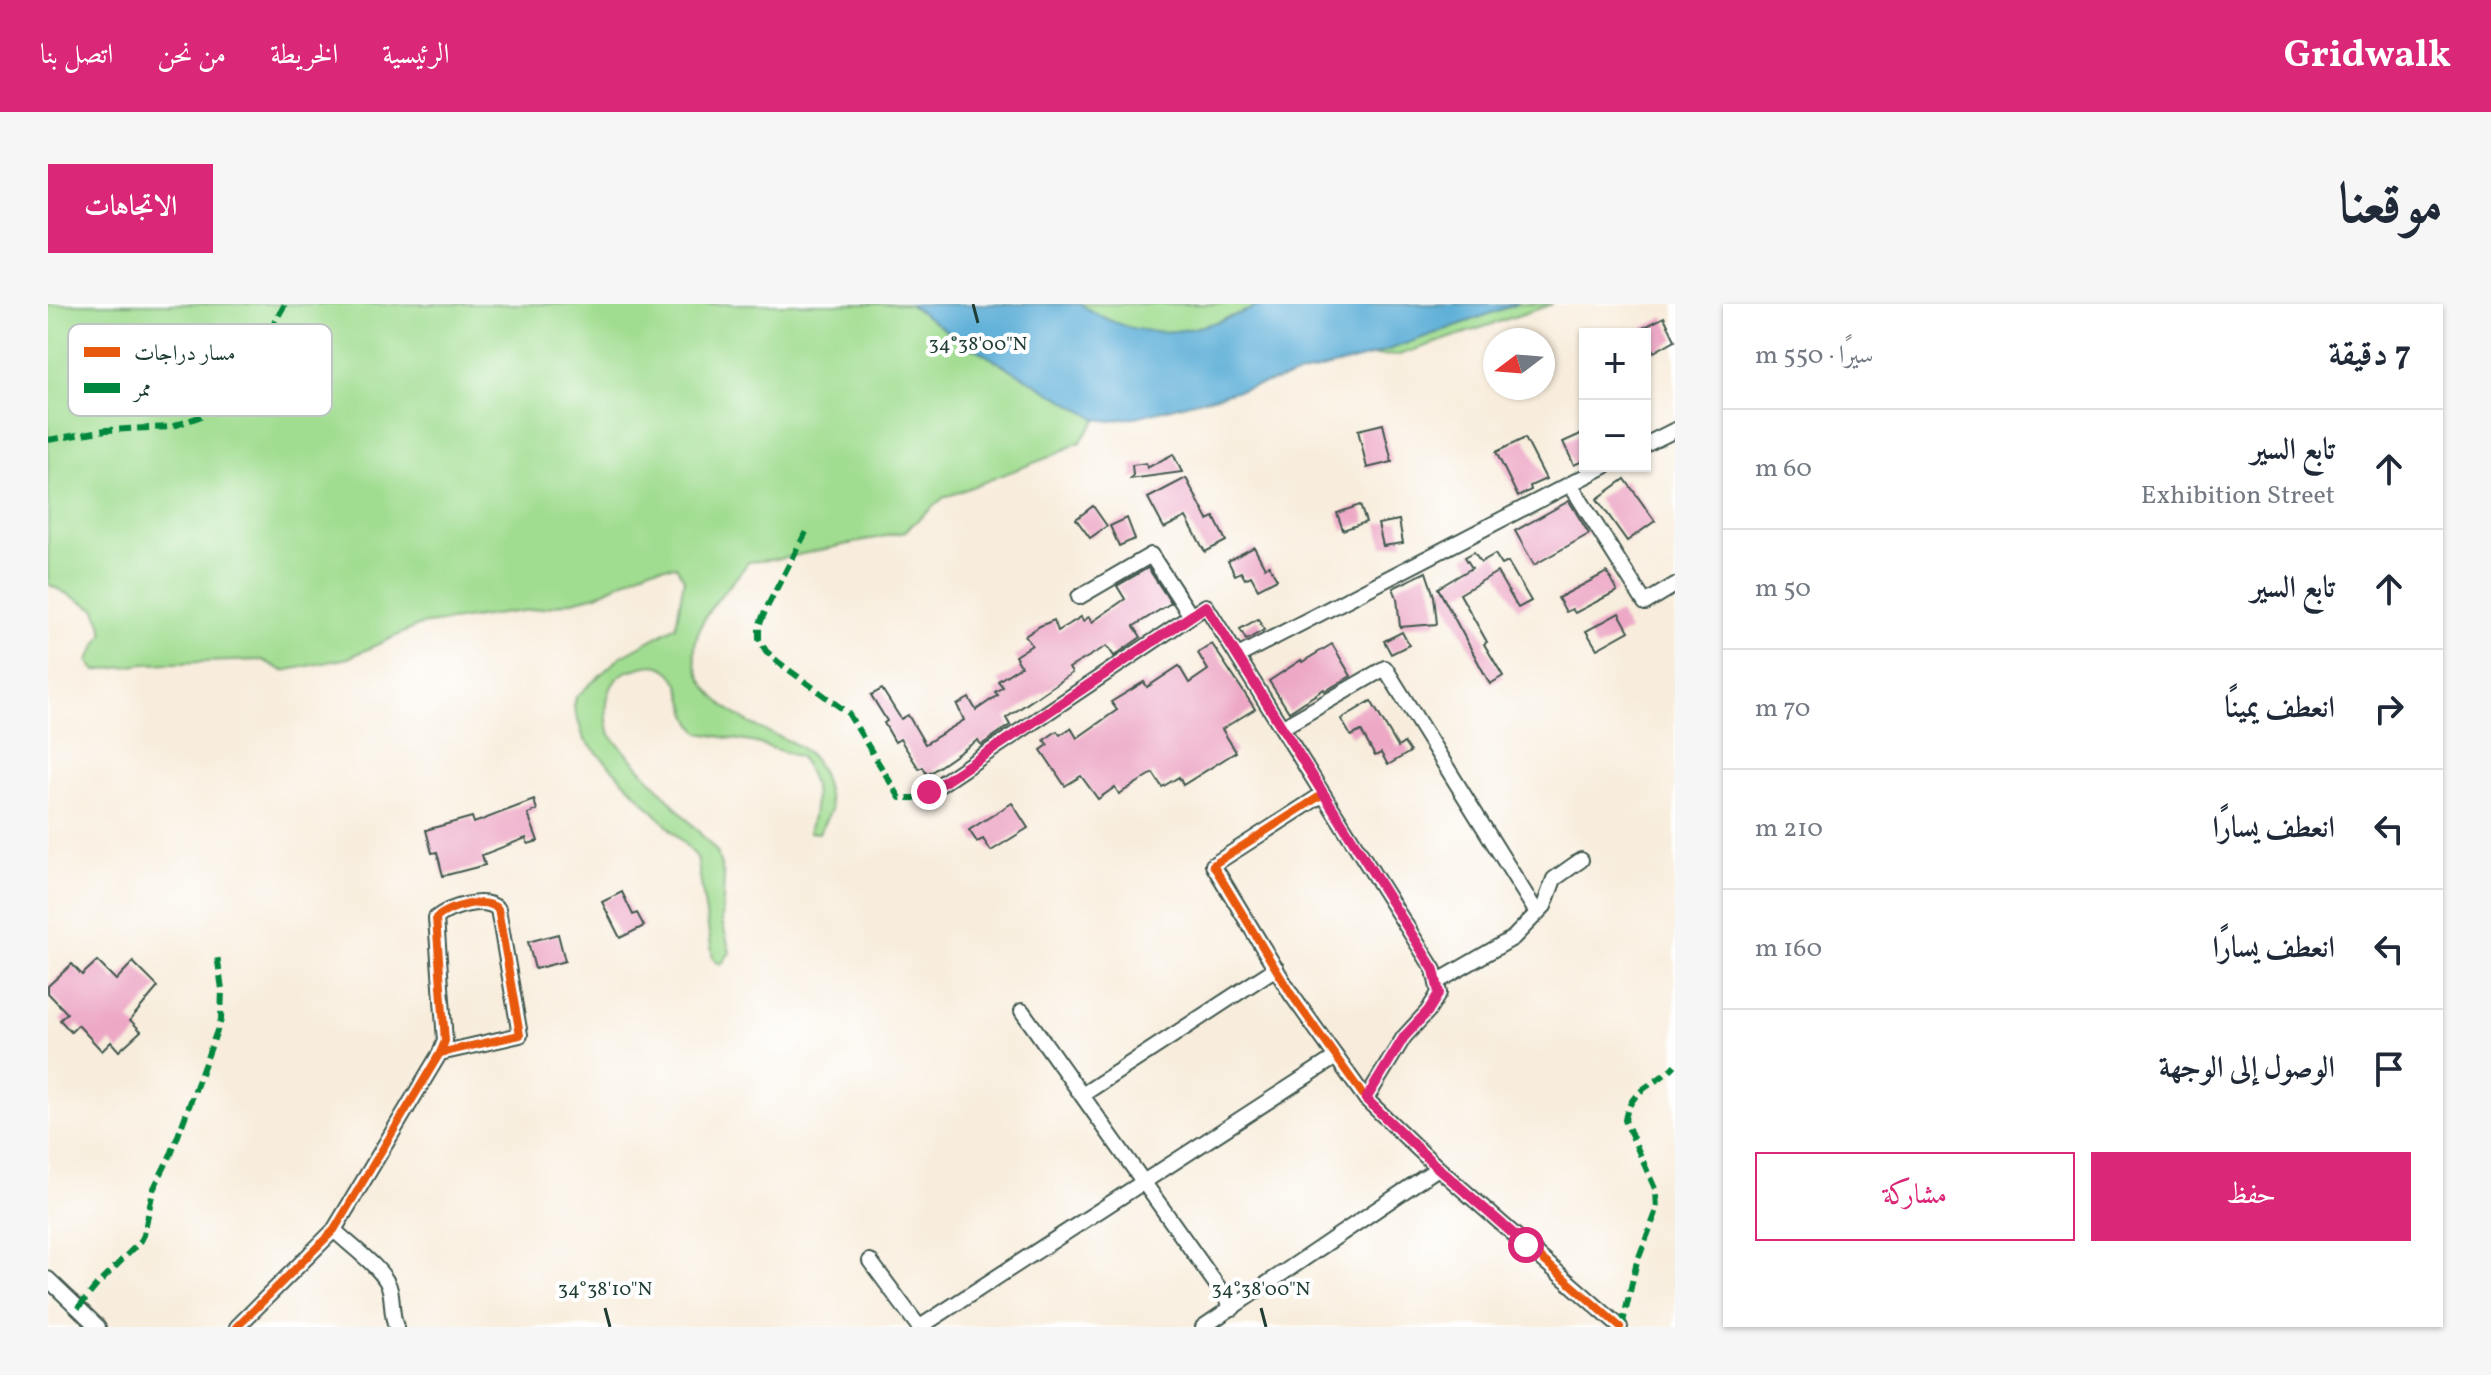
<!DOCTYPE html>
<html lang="ar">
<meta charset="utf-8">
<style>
body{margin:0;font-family:Vollkorn,Amiri,serif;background:#f6f6f7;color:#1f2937;direction:rtl}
.controls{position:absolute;right:24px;top:24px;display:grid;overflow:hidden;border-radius:0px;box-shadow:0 2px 6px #0004}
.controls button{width:72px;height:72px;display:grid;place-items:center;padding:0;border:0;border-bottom:2px solid #e0e1e3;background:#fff;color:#1f2937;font:40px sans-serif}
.compass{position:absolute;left:1435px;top:24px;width:72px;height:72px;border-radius:50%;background:#fff;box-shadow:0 2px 6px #0004;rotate:254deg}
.stop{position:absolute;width:24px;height:24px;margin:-18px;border:6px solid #db2777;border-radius:50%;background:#fff}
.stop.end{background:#db2777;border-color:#fff;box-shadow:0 2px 8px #0008}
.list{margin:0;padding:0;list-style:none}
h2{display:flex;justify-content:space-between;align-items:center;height:104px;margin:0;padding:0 32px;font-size:34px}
h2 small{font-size:26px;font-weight:400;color:#747a83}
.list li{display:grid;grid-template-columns:52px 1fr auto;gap:24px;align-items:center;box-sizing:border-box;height:120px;padding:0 32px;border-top:2px solid #e0e1e3}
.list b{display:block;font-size:30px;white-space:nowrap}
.list p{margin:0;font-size:26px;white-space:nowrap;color:#747a83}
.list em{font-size:26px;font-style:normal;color:#747a83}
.actions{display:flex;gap:16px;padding:24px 32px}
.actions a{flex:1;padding:18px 0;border:2px solid #db2777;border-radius:0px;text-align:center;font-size:28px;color:#db2777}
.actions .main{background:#db2777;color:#fff}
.icon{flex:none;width:44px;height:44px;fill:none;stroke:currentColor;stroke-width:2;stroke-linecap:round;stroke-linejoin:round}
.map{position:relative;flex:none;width:1627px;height:1023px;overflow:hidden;direction:ltr;border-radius:0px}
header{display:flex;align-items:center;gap:48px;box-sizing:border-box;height:112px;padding:0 40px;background:#db2777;color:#fff}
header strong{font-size:38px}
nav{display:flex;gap:44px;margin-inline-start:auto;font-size:28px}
.intro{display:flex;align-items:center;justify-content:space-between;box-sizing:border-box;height:192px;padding:0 48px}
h1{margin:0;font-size:56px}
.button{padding:20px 36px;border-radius:0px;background:#db2777;color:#fff;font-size:28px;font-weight:700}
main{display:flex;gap:48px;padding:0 48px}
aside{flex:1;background:#fff;border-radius:0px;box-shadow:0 2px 6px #0004}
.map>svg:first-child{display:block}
</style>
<header>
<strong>Gridwalk</strong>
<nav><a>الرئيسية</a><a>الخريطة</a><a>من نحن</a><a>اتصل بنا</a></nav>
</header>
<div class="intro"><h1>موقعنا</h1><a class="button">الاتجاهات</a></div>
<main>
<aside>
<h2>7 دقيقة<small>سيرًا · 550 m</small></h2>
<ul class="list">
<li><svg class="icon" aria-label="ahead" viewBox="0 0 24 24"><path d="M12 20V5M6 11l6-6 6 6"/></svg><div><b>تابع السير</b><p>Exhibition Street</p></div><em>60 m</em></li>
<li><svg class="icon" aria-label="ahead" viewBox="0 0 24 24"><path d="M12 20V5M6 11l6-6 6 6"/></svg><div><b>تابع السير</b></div><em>50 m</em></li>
<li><svg class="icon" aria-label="right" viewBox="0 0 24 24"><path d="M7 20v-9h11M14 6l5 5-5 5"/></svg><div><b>انعطف يمينًا</b></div><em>70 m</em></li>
<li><svg class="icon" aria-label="left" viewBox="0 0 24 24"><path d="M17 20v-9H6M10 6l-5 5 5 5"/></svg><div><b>انعطف يسارًا</b></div><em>210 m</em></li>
<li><svg class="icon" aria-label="left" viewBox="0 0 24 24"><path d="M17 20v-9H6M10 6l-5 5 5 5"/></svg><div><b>انعطف يسارًا</b></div><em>160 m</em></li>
<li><svg class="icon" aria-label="arrive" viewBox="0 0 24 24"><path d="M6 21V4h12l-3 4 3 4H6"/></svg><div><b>الوصول إلى الوجهة</b></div></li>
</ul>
<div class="actions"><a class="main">حفظ</a><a>مشاركة</a></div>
</aside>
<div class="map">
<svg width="1627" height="1023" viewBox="0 0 1627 1023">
<rect width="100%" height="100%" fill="#fff"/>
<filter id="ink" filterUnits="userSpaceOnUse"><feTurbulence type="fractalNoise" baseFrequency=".0125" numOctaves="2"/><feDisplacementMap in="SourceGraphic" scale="16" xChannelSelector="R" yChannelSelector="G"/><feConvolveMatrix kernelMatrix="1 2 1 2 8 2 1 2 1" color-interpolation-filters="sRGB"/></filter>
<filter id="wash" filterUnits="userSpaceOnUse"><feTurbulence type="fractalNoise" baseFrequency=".006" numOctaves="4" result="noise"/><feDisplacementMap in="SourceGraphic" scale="32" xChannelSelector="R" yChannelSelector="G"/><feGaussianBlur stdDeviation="1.8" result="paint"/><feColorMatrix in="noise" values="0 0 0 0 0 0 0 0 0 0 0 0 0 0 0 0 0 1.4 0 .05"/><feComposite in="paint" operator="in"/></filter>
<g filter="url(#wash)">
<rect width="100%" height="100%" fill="#f8eddc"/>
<g fill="#a1dd91" stroke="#608d62" stroke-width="2">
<path d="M0,0H861L910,35L1049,115L1032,138L1001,153L895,194L856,228L731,255L700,258C688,277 669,292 658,312C628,363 662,397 705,421C723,431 744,435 760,449C776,464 779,485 783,506L771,529L761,528C770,495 770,482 752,453L708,439L652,429C633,414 640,378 618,365C610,360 601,361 594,363C588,365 581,366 576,369C556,381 556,412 562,431L669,548L676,572L674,617L682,648L673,661L665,655L649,553L536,435L526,403L528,393L572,353L628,322L636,275L628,262L602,264L549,291L496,304L372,321L300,354L235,367L215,356L96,360L48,367L40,357L56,329L48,305L0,280Z"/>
<path d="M1032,0H1216C1147,28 1099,45 1032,0Z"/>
<path d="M1469,0H1505L1351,51L1323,52Z"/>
</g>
<path fill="#5caed7" stroke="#3e7686" stroke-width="2" d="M861,0H1032C1100,45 1147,28 1216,0H1469L1323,52L1092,112L1063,117L1049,115L910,35Z"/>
<g id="blocks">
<g fill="#eda8c6">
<path d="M1616,13L1627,36L1606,48L1593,25Z"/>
<path d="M1335,120L1344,158L1319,164L1310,126Z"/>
<path d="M1537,128V156L1526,161L1515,138Z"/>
<path d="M1477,134L1498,175L1482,182L1483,186L1470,193L1448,148Z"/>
<path d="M1125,150L1134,168L1082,175L1085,171L1084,161L1098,159L1099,164Z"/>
<path d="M1138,174L1160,216L1166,213L1178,237L1157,248L1138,213L1116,224L1100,194Z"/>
<path d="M1577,175L1607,217L1579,237L1549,195Z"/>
<path d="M1521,197L1541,230L1486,261L1467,227Z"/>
<path d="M1312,201L1318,218L1295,226L1289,209Z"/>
<path d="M1045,202L1059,222L1042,234L1028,215Z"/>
<path d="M1079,214L1087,235L1071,242L1062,222Z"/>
<path d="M1351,216L1355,239L1335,242L1330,220Z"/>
<path d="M1206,243L1217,264L1221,261L1229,275L1210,285L1203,272L1197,275L1193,268L1187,271L1180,257Z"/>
<path d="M1426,248L1433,258L1447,250L1454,261L1460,258L1483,297L1470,304L1449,268L1412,290L1439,338L1436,340L1455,372L1442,380L1390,284L1424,264L1417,253Z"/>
<path d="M1100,264L1123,299L1086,322L1093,333L1066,352L1059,342L1021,364L1024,369L958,414L962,421L933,441L930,436L879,471L875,463L871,465L852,435L847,438L836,419L839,417L823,391L834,385L853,415L860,411L877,440L916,416L909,401L921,394L928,406L950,391L947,388L955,383L950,377L973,362L967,352L984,341L977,332L992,322L1006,316L1010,327L1033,313L1035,317L1041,313L1044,318L1077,295L1069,282Z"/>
<path d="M1378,268L1386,292L1389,320L1352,323L1349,294L1345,284Z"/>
<path d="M1559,268L1569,287L1527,309L1524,305L1518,308L1510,294Z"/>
<path d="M1571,309L1581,327L1549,345L1538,327Z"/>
<path d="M1210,315L1216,326L1198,336L1192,325Z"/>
<path d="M1354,328L1361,341L1343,350L1336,337Z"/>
<path d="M1164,340L1207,405L1174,425L1188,448L1135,481L1131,473L1114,483L1105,469L1071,490L1067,483L1050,495L1033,472L1017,482L993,446L1000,441L996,436L1009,427L1012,431L1023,424L1029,434L1069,406L1063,398L1096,378L1099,383L1131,362L1141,379L1160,366L1150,349Z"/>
<path d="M1284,340L1303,372L1277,387L1276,385L1241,408L1221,377L1253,356L1254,358Z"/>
<path d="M1323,397L1350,443L1356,439L1362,448L1340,461L1333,449L1327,452L1313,427L1303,432L1293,415Z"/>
<path d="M486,496L489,506L480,510L490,537L480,540L478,534L434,551L437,561L395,572L389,548L384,549L378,526L424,513L426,519Z"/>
<path d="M964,499L980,524L943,547L935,535L929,538L921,526Z"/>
<path d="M574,588L585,611L589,609L596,622L572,634L554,598Z"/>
<path d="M510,630L517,657L487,665L480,638Z"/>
<path d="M49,657L68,676L85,658L110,683L82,716L93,727L71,747L63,738L54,747L30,721L23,728L12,716L19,709L0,689V682L24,660L34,671Z"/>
</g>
</g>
</g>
<g filter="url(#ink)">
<use href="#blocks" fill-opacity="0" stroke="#40574d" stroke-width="2"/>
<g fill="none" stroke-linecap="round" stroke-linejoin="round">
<g stroke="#40574d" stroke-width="18">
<g id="minor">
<path d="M1597,141L1627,126"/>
<path d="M1522,180L1597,299L1627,281"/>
<path d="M1031,293L1103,251L1143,312"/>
<path d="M1190,352L1557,162"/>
<path d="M1235,423L1337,364L1489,609"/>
<path d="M881,488L1158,302L1275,490L1165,561L1243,690L1318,795L1390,864L1572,1023"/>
<path d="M1275,490L1386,666L1391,689L1380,707L1356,733L1318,795"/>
<path d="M1389,678L1465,634L1496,602L1506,575L1533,556"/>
<path d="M974,707L1185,1004"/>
<path d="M1034,791L1228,664"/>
<path d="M286,926C300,940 339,967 342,986C345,999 343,1010 348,1023"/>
<path d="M822,957L871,1023"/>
<path d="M0,975L50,1023"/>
<path d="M189,1023L286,926L392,749L397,737L388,614C402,603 436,592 450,605L472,731L392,749"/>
<path d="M872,1023L1288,753"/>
<path d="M1155,1023L1390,864"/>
</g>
</g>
<use href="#minor" stroke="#fff" stroke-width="14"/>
<g stroke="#00873e" stroke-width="6" stroke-dasharray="12 6" stroke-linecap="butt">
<path d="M0,136L58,126L123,123L151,113L171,100L213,61L223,25L237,0"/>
<path d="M758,228L718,305L711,322V335L718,347L730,358L800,409L852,494H866L881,488"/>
<path d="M30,1004L50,980L93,937L96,931L105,886L124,848L173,716L174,685L169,651"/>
<path d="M1574,1023L1588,961L1609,906L1608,887L1577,816C1583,782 1607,783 1627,761"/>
</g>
<g stroke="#fff" stroke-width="13">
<g id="cycleway">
<path d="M881,488L1158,302L1275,490L1165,561L1243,690L1318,795L1390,864L1572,1023"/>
<path d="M189,1023L286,926L392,749L397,737L388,614C402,603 436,592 450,605L472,731L392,749"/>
</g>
</g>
<use href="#cycleway" stroke="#e8590c" stroke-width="8"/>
</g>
</g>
<g fill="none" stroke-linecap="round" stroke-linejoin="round" filter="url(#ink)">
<path stroke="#db2777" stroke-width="10" d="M881,488L1158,302L1386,666L1391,689L1380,707L1356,733L1318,795L1390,864L1478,941"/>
</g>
<path fill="none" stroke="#1f3d34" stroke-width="3" d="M925,0L930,19M557,1004L562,1023M1213,1004L1218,1023"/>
<rect x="20" y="20" width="264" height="92" rx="12" fill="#fff" stroke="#bcc5c2" stroke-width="2"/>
<rect x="36" y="43" width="36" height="10" fill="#e8590c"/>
<rect x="36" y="79" width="36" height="10" fill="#00873e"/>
<g font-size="22" fill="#1f3d34">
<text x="86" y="56">مسار دراجات</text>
<text x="86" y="92">ممر</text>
</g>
<g font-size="20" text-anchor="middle" fill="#1f3d34" stroke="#fff" stroke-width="8" stroke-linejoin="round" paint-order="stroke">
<text x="930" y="46">34°38'00"N</text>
<text x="557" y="991">34°38'10"N</text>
<text x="1213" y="991">34°38'00"N</text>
</g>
</svg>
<div class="controls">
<button>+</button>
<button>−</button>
</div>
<svg class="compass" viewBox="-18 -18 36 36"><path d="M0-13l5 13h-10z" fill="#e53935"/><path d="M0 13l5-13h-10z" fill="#747a83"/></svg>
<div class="stop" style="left:1478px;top:941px"></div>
<div class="stop end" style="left:881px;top:488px"></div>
</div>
</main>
